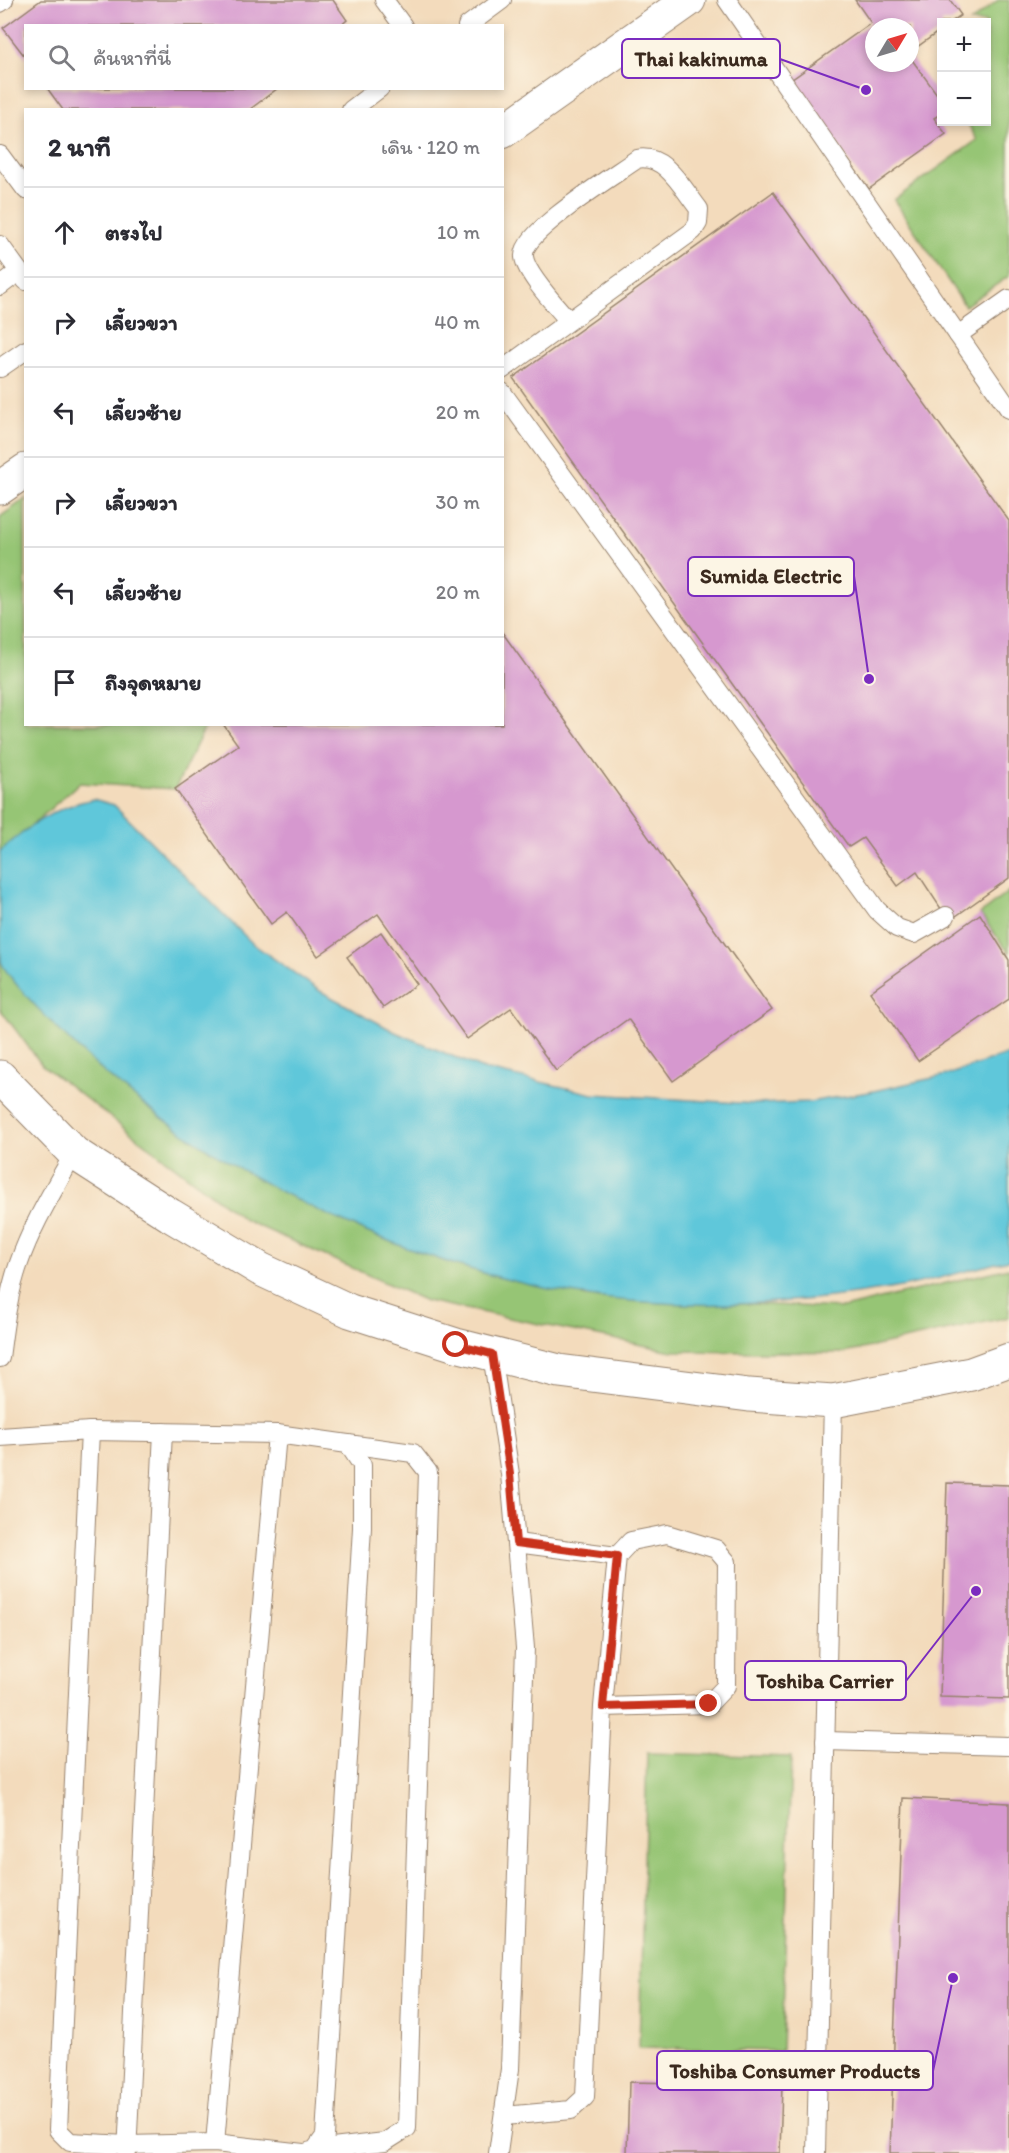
<!DOCTYPE html>
<html lang="th">
<meta charset="utf-8">
<style>
body{margin:0;font-family:Itim,"Playpen Sans Thai",sans-serif;background:#f7f7f7;color:#2b2b33}
.controls{position:absolute;right:18px;top:18px;display:grid;overflow:hidden;border-radius:0px;box-shadow:0 3px 9px #0003}
.controls button{width:54px;height:54px;display:grid;place-items:center;padding:0;border:0;border-bottom:2px solid #e1e1e2;background:#fff;color:#2b2b33;font:30px sans-serif}
.compass{position:absolute;left:865px;top:18px;width:54px;height:54px;border-radius:50%;background:#fff;box-shadow:0 3px 9px #0003;rotate:52deg}
.stop{position:absolute;width:18px;height:18px;margin:-14px;border:4px solid #c8321e;border-radius:50%;background:#fff}
.stop.end{background:#c8321e;border-color:#fff;box-shadow:0 2px 6px #0008}
.list{margin:0;padding:0;list-style:none}
h2{display:flex;justify-content:space-between;align-items:center;height:78px;margin:0;padding:0 24px;font-size:26px}
h2 small{font-size:20px;font-weight:400;color:#7c7c81}
.list li{display:grid;grid-template-columns:39px 1fr auto;gap:18px;align-items:center;box-sizing:border-box;height:90px;padding:0 24px;border-top:2px solid #e1e1e2}
.list b{display:block;font-size:22px;white-space:nowrap}
.list em{font-size:20px;font-style:normal;color:#7c7c81}
.icon{flex:none;width:33px;height:33px;fill:none;stroke:currentColor;stroke-width:2;stroke-linecap:round;stroke-linejoin:round}
.map{position:relative;flex:none;width:1009px;height:2153px;overflow:hidden}
.search{position:absolute;background:#fff;box-shadow:0 3px 9px #0003;left:24px;top:24px;width:480px;height:66px;display:flex;align-items:center;gap:15px;box-sizing:border-box;padding:0 21px;border-radius:0px;color:#7c7c81;font-size:22px}
.panel{position:absolute;background:#fff;box-shadow:0 3px 9px #0003;left:24px;top:108px;width:480px;height:618px;border-radius:0px}
.map>svg:first-child{display:block}
</style>
<div class="map">
<svg width="1009" height="2153" viewBox="0 0 1009 2153">
<rect width="100%" height="100%" fill="#fcf5e5"/>
<filter id="ink" filterUnits="userSpaceOnUse"><feTurbulence type="fractalNoise" baseFrequency=".0167" numOctaves="2"/><feDisplacementMap in="SourceGraphic" scale="12" xChannelSelector="R" yChannelSelector="G"/><feConvolveMatrix kernelMatrix="1 2 1 2 8 2 1 2 1" color-interpolation-filters="sRGB"/></filter>
<filter id="wash" filterUnits="userSpaceOnUse"><feTurbulence type="fractalNoise" baseFrequency=".008" numOctaves="4" result="noise"/><feDisplacementMap in="SourceGraphic" scale="24" xChannelSelector="R" yChannelSelector="G"/><feGaussianBlur stdDeviation="1.35" result="paint"/><feColorMatrix in="noise" values="0 0 0 0 0 0 0 0 0 0 0 0 0 0 0 0 0 1.4 0 .05"/><feComposite in="paint" operator="in"/></filter>
<g filter="url(#wash)">
<rect width="100%" height="100%" fill="#f3dbbc"/>
<g fill="#96c574" stroke="#687849" stroke-width="1.5">
<path d="M998,0H1009V276L965,306L894,200L977,140L967,122H986V22H971Z"/>
<path d="M25,499L26,724L206,725L175,789L79,783L0,854V517Z"/>
<path d="M1009,891V953L980,914Z"/>
<path d="M0,958L585,1297L843,1308L1009,1268V1317L844,1353L672,1351L426,1301L245,1220L42,1065L0,1009Z"/>
<path d="M647,1753L791,1757L782,2051L639,2048Z"/>
</g>
<path fill="#5ec7da" stroke="#4c787c" stroke-width="1.5" d="M93,799L114,805L253,944L320,991L395,1032L483,1069L593,1094L756,1104L809,1102L869,1092L947,1075L1009,1054V1260C969,1269 929,1283 889,1289C809,1302 724,1308 643,1302C443,1288 207,1178 65,1036C49,1020 9,981 1,962C0,950 0,869 0,851C31,825 52,808 93,799Z"/>
<g id="blocks">
<g fill="#d698cf">
<path d="M41,0H333L347,20L340,26H26V58L3,28Z"/>
<path d="M855,0H950L961,15L951,22H942V29L910,52V27H874V63H910V57L942,101V113L934,118L946,134L869,189L791,80L871,23Z"/>
<path d="M47,88H278L249,110H63Z"/>
<path d="M773,192L1009,521V878L949,921L917,872L898,886L863,838L849,847L513,378Z"/>
<path d="M502,632L772,1010L673,1081L628,1019L556,1071L511,1008L467,1039L378,914L318,956L287,912L271,924L175,789L238,745L223,724H502Z"/>
<path d="M980,914L1009,960V999L918,1061L870,992Z"/>
<path d="M381,932L417,984L383,1008L347,957Z"/>
<path d="M947,1483L1009,1485V1699L940,1697Z"/>
<path d="M903,1798L1009,1803V2153H890Z"/>
<path d="M629,2082L782,2085L780,2153H627Z"/>
</g>
</g>
</g>
<g filter="url(#ink)">
<use href="#blocks" fill-opacity="0" stroke="#97826d" stroke-width="1.5"/>
<g fill="none" stroke-linecap="round" stroke-linejoin="round">
<g stroke="#97826d" stroke-width="20">
<g id="lane">
<path d="M384,0L403,26"/>
<path d="M727,0L1009,409"/>
<path d="M0,3L4,0"/>
<path d="M467,26L502,0"/>
<path d="M351,110L380,88"/>
<path d="M0,155L26,190"/>
<path d="M0,245L26,281"/>
<path d="M0,286L17,273"/>
<path d="M958,335L1009,299"/>
<path d="M0,368L26,350"/>
<path d="M502,370L693,231L698,223L699,209C683,189 665,153 637,159C615,175 521,232 524,257C526,274 557,307 569,321"/>
<path d="M502,392L877,910L897,928L914,934L946,916"/>
<path d="M492,1354L510,1474L525,1648L510,2069L498,2153"/>
<path d="M0,1358C4,1326 8,1294 19,1263C32,1225 55,1188 74,1153"/>
<path d="M277,1434L348,1444L362,1465V1528L325,2136L315,2150L308,2152"/>
<path d="M0,1437L90,1431"/>
<path d="M516,1543L617,1556"/>
<path d="M825,1741L1009,1746"/>
<path d="M504,2116L571,2110L585,2097L603,1707L617,1556L631,1541L667,1534L716,1549L727,1562L726,1686L709,1704L603,1707"/>
<path d="M215,2143L277,1434L90,1431L58,2130L70,2142L127,2145L215,2143L303,2153"/>
<path d="M315,2150L385,2142L407,2128L428,1472L413,1453L348,1444"/>
<path d="M127,2153L163,1432"/>
<path d="M816,2153L833,1401"/>
</g>
</g>
<g stroke="#97826d" stroke-width="35">
<g id="street">
<path d="M502,132L689,0"/>
<path d="M0,488L26,470"/>
<path d="M0,1077L74,1153L170,1215L260,1269L350,1311L456,1345L559,1371L749,1395L833,1401L971,1374L1009,1360"/>
</g>
</g>
<use href="#lane" stroke="#fff" stroke-width="18"/>
<use href="#street" stroke="#fff" stroke-width="33"/>
</g>
</g>
<g fill="none" stroke-linecap="round" stroke-linejoin="round" filter="url(#ink)">
<path stroke="#c8321e" stroke-width="8" d="M456,1345L492,1354L510,1474L516,1543L617,1556L603,1707L709,1704"/>
</g>
<path fill="none" stroke="#7b2cbf" stroke-width="2" d="M866 90L780 59M869 679L854 576M976 1591L906 1681M953 1978L933 2071"/>
<g fill="#7b2cbf" stroke="#fcf5e5" stroke-width="2">
<circle cx="866" cy="90" r="6"/>
<circle cx="869" cy="679" r="6"/>
<circle cx="976" cy="1591" r="6"/>
<circle cx="953" cy="1978" r="6"/>
</g>
<g fill="#fcf5e5" stroke="#7b2cbf" stroke-width="2">
<rect x="622" y="39" width="158" height="39" rx="6"/>
<rect x="688" y="557" width="166" height="39" rx="6"/>
<rect x="745" y="1661" width="161" height="39" rx="6"/>
<rect x="657" y="2051" width="276" height="39" rx="6"/>
</g>
<g font-size="21" text-anchor="middle" font-weight="bold" fill="#3b2a1e">
<text x="701" y="66">Thai kakinuma</text>
<text x="771" y="583">Sumida Electric</text>
<text x="825" y="1688">Toshiba Carrier</text>
<text x="795" y="2078">Toshiba Consumer Products</text>
</g>
</svg>
<div class="controls">
<button>+</button>
<button>−</button>
</div>
<svg class="compass" viewBox="-18 -18 36 36"><path d="M0-13l5 13h-10z" fill="#e53935"/><path d="M0 13l5-13h-10z" fill="#7c7c81"/></svg>
<div class="stop" style="left:456px;top:1345px"></div>
<div class="stop end" style="left:709px;top:1704px"></div>
<div class="search"><svg class="icon" aria-label="search" viewBox="0 0 24 24"><circle cx="10" cy="10" r="6"/><path d="M15 15l6 6"/></svg>ค้นหาที่นี่</div>
<section class="panel">
<h2>2 นาที<small>เดิน · 120 m</small></h2>
<ul class="list">
<li><svg class="icon" aria-label="ahead" viewBox="0 0 24 24"><path d="M12 20V5M6 11l6-6 6 6"/></svg><div><b>ตรงไป</b></div><em>10 m</em></li>
<li><svg class="icon" aria-label="right" viewBox="0 0 24 24"><path d="M7 20v-9h11M14 6l5 5-5 5"/></svg><div><b>เลี้ยวขวา</b></div><em>40 m</em></li>
<li><svg class="icon" aria-label="left" viewBox="0 0 24 24"><path d="M17 20v-9H6M10 6l-5 5 5 5"/></svg><div><b>เลี้ยวซ้าย</b></div><em>20 m</em></li>
<li><svg class="icon" aria-label="right" viewBox="0 0 24 24"><path d="M7 20v-9h11M14 6l5 5-5 5"/></svg><div><b>เลี้ยวขวา</b></div><em>30 m</em></li>
<li><svg class="icon" aria-label="left" viewBox="0 0 24 24"><path d="M17 20v-9H6M10 6l-5 5 5 5"/></svg><div><b>เลี้ยวซ้าย</b></div><em>20 m</em></li>
<li><svg class="icon" aria-label="arrive" viewBox="0 0 24 24"><path d="M6 21V4h12l-3 4 3 4H6"/></svg><div><b>ถึงจุดหมาย</b></div></li>
</ul>
</section>
</div>
